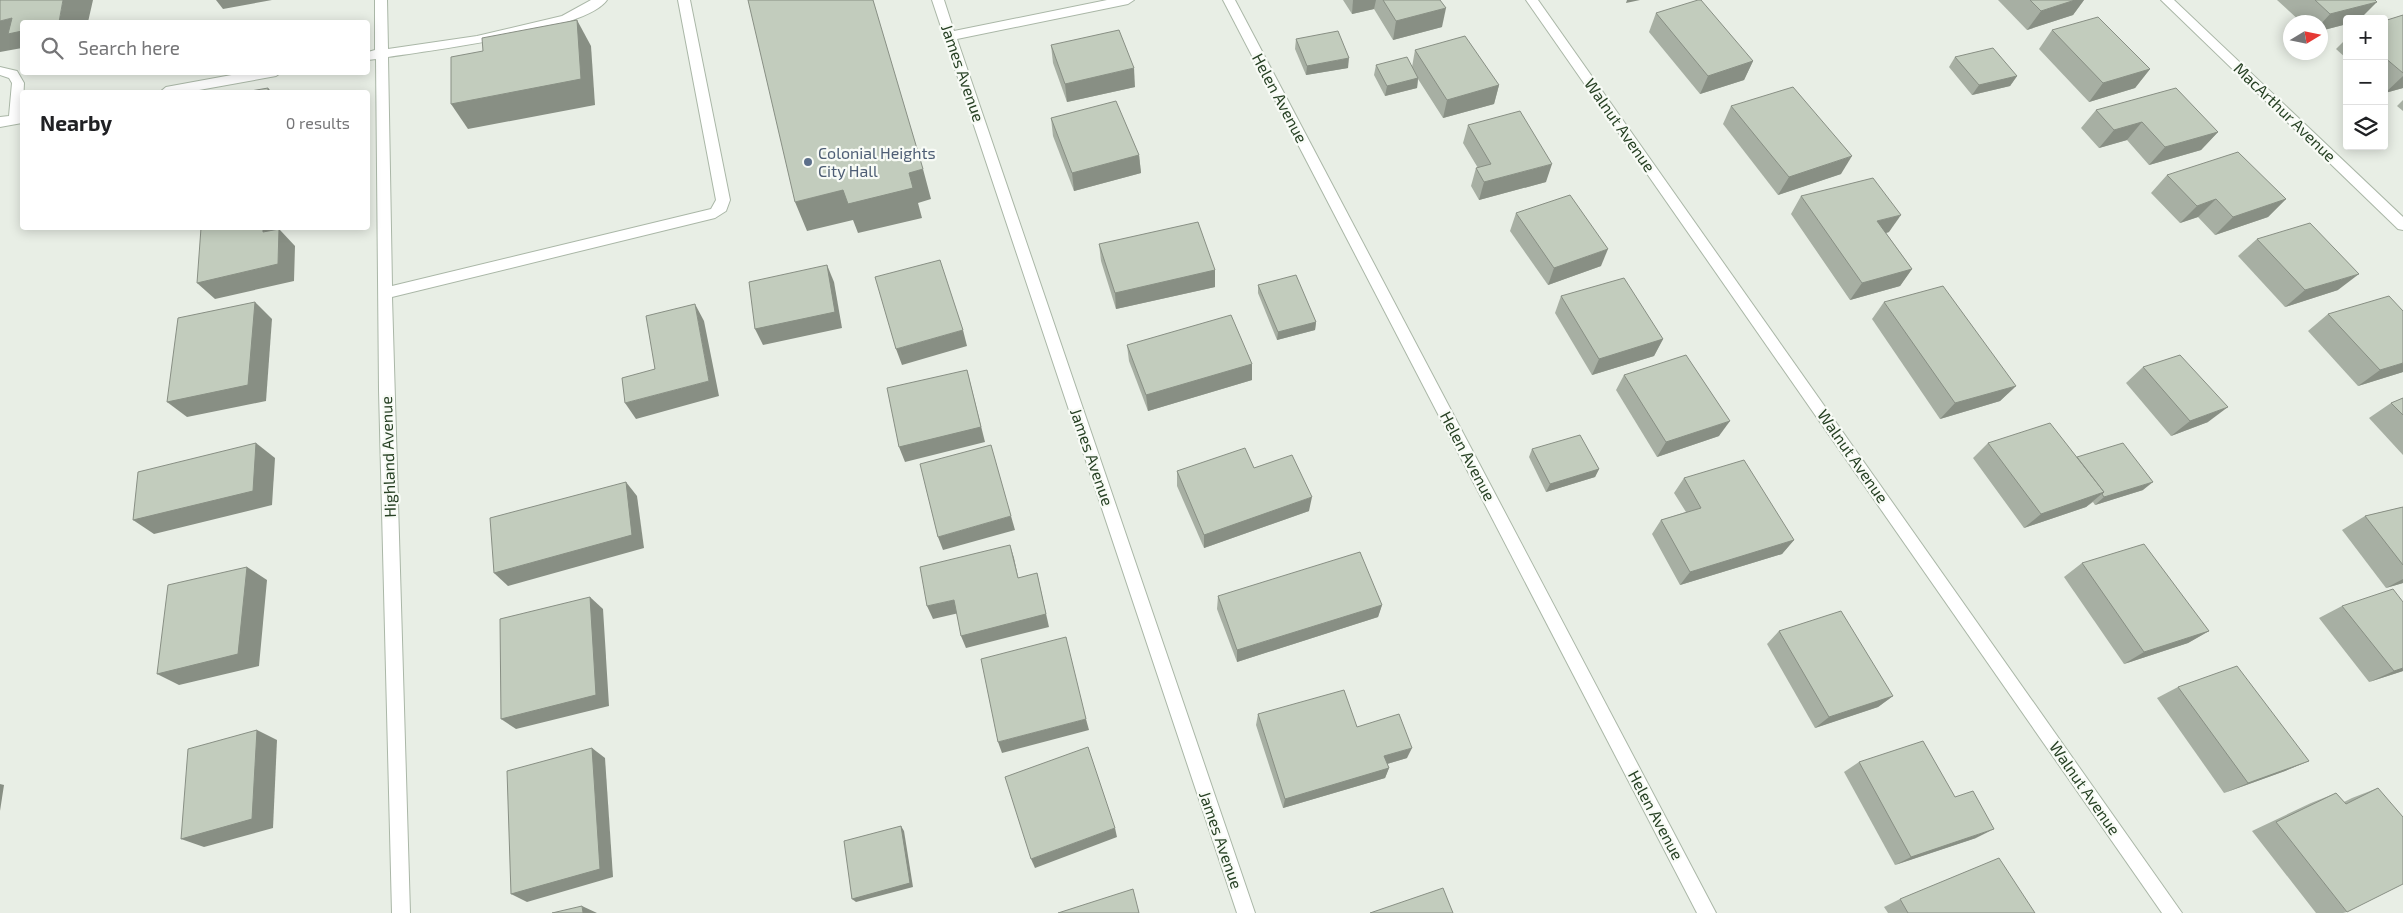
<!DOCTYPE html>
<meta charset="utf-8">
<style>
body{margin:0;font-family:"Exo 2",sans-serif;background:#f6f6f6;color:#202124}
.controls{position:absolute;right:15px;top:15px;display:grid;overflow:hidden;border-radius:5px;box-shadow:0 2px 12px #0003}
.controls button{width:45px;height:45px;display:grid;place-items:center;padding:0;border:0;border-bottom:1px solid #e0e0e0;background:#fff;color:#202124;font:25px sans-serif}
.compass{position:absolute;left:2283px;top:15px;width:45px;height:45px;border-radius:50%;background:#fff;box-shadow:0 2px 12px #0003;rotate:80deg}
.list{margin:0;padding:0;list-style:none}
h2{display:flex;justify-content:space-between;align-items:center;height:65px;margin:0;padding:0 20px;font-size:21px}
h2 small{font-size:16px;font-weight:400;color:#757577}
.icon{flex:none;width:28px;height:28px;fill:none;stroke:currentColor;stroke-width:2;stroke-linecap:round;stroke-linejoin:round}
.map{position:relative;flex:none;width:2403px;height:913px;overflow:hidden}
.search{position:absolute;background:#fff;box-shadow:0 2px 12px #0003;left:20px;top:20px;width:350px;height:55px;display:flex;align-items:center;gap:12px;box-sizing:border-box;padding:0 18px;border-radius:5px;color:#757577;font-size:19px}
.panel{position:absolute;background:#fff;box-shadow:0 2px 12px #0003;left:20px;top:90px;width:350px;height:140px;border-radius:5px}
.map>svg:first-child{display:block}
</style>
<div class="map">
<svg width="2403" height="913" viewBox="0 0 2403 913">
<rect width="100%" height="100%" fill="#e8eee5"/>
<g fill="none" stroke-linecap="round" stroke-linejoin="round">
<g stroke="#aab7a7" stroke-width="2">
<g id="minor">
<path d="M375,0H387L388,49L477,36L562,16L591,0H607C586,31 429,51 388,57L392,286L711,209L716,200L678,0H690L730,200L726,211L715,218L392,297L410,913H392L379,390L376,59L368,60V52L375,50Z"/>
<path d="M932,0H944L954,31L1107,0H1134L1128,4L957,39L1255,913H1237Z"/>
<path d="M1223,0H1235L1716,913H1697Z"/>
<path d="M1526,0H1538L2182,913H2162Z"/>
<path d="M2161,0H2174L2403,217V230L2398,229Z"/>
<path d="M0,67L17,71L24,83L22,123L0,127V117L9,116L12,83L9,78L0,75Z"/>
<path d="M248,72H282L276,76L188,92H160L166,87Z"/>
</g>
</g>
<use href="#minor" fill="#fff" fill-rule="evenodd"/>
</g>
<g fill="#a7afa3">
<path d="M1343,0H1440L1442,27L1393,40L1374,9L1352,14Z"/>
<path d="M1998,0H2084L2073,15L2027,30Z"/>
<path d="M2277,0H2375L2347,24L2320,31V22H2301Z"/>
<path d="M1656,13L1753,61L1744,80L1700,94L1649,32Z"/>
<path d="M2403,15V88L2385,93L2384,92V21Z"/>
<path d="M2052,30L2150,69L2135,88L2089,102L2039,49Z"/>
<path d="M2347,38V59L2336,49Z"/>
<path d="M1296,39L1348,68L1306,75L1295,49Z"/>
<path d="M1051,45L1135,87L1067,102L1053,63Z"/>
<path d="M1415,50L1499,85L1494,104L1443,118L1418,79L1417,88L1385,96L1374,75L1376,65L1412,67Z"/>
<path d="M1955,57L2017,76L2010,86L1972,95L1949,67Z"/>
<path d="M2403,100V111L2397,106Z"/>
<path d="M1731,106L1841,174L1778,195L1723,124Z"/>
<path d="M2096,110L2218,132L2201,150L2149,165L2127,140L2099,148L2081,128Z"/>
<path d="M1051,118L1139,155L1141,173L1074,191L1053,136Z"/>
<path d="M1468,125L1546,182L1479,200L1471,186L1476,168H1478L1463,143Z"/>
<path d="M2167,175L2286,199L2268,217L2215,235L2198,217L2180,223L2151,193Z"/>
<path d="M1801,196L1889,232L1886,233L1912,269L1900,286L1850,300L1791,214Z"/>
<path d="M1516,213L1601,266L1548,285L1510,231Z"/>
<path d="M2257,239L2338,290L2285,307L2238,256Z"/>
<path d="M1099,244L1215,270V287L1116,309L1101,261Z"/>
<path d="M1258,285L1316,322L1315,330L1277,340L1258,293Z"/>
<path d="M1561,296L1663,339L1654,356L1592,375L1555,313Z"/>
<path d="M1884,302L2016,386L2000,401L1940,419L1872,319Z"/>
<path d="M2328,314L2403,372L2358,386L2308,331Z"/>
<path d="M1127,345L1252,364V380L1148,411L1129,361Z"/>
<path d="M2143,367L2208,422L2171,436L2126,383Z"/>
<path d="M1624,375L1719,436L1657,457L1616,390Z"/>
<path d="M2403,398V455L2369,418L2391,403Z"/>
<path d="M1988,443L2077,457L2143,490L2095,505L2093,502L2086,507L2024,528L1973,458Z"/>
<path d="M1532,449L1599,469L1595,477L1546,492L1529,457Z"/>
<path d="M1254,468L1309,511L1204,548L1177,486V471Z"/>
<path d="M1684,478L1794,540L1782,554L1680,585L1652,534L1661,520L1686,512L1674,493Z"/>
<path d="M2403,507V583L2386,588L2342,530L2365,516Z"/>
<path d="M2082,563L2209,631L2188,643L2124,664L2064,577Z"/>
<path d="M1218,596L1382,605L1378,617L1237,662L1217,609Z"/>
<path d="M2342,606L2403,671L2369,682L2319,618Z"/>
<path d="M1779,631L1893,696L1878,707L1815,728L1767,644Z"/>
<path d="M2178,687L2309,761L2285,771L2224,793L2157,698Z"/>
<path d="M1258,714L1357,727L1407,758L1387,764L1389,768L1385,778L1283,808L1256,725Z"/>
<path d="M1859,762L1976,838L1895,865L1844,772Z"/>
<path d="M2378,788L2347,912L2343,913H2316L2252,831L2311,803L2336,793L2344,802L2352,798Z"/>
<path d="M1900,899L2035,913H1888L1884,907Z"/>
</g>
<g fill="#888f84">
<path d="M63,0H93L88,22H59Z"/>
<path d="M216,0H272L223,9Z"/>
<path d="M1353,0H1376L1374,9L1352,14Z"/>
<path d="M1627,0H1640L1626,3Z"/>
<path d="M2075,0H2084L2073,15L2027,30L2041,11Z"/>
<path d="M2377,2L2360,19H2347V24L2320,31V25L2330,14Z"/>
<path d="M1446,8L1442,27L1393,40L1396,21Z"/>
<path d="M12,18L22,29V48L0,52V21Z"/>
<path d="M577,20L591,46L595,105L468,129L451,104Z"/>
<path d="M1349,58L1348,68L1306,75L1307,66Z"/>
<path d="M1753,61L1744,80L1700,94L1708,76Z"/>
<path d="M1134,68L1135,87L1067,102L1065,84Z"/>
<path d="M2150,69L2135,88L2089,102L2103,83Z"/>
<path d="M2017,76L2010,86L1972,95L1979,85Z"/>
<path d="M2403,76V88L2385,93Z"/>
<path d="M1418,78L1417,88L1385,96L1387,86Z"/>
<path d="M1499,85L1494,104L1443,118L1447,100Z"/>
<path d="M268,88L272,92H268Z"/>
<path d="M2142,122L2127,140L2099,148L2114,130Z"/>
<path d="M2218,132L2201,150L2149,165L2165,147Z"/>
<path d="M1139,155L1141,173L1074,191L1072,173Z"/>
<path d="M1852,156L1841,174L1778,195L1789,177Z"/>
<path d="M1552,164L1546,182L1479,200L1484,182Z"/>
<path d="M923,169L931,199L918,203L922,218L858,233L853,220L807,231L795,202Z"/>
<path d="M2216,199L2198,217L2180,223L2197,206Z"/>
<path d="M2286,199L2268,217L2215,235L2233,217Z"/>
<path d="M1901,215L1889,232L1865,239L1877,221Z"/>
<path d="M263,228H280V230L295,246L294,281L215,299L197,283L263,232Z"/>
<path d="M1608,249L1601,266L1548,285L1554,268Z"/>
<path d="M827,265L834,282L842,328L763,345L755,329Z"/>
<path d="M1912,269L1900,286L1850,300L1862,283Z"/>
<path d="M1215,270V287L1116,309L1115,293Z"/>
<path d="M2359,274L2338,290L2285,307L2305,290Z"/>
<path d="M255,302L272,319L266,401L187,417L167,402Z"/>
<path d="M695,304L704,321L719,396L636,419L625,403L709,381Z"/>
<path d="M1316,322L1315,330L1277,340L1278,332Z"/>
<path d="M963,330L967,346L902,365L896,349Z"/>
<path d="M1663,339L1654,356L1592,375L1599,359Z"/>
<path d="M2403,363V372L2358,386L2380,370Z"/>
<path d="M1252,364V380L1148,411L1146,395Z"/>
<path d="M967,370L985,442L905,462L899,447Z"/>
<path d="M2016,386L2000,401L1940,419L1955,403Z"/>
<path d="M2228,407L2208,422L2171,436L2190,421Z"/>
<path d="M1730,421L1719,436L1657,457L1666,442Z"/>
<path d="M256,443L275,458L272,505L154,534L133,520Z"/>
<path d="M1599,469L1595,477L1546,492L1550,484Z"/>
<path d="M626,482L637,496L644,548L508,586L494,573Z"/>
<path d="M2153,482L2143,490L2095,505L2104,497Z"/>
<path d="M2104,492L2086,507L2024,528L2041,514Z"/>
<path d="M1312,497L1309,511L1204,548V535Z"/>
<path d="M1011,516L1015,530L943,550L938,537Z"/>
<path d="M1794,540L1782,554L1680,585L1690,572Z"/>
<path d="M1010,545L1014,558L1021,591L1018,578Z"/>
<path d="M247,567L267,580L259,666L179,685L157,674Z"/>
<path d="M1037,573L1049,627L966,648L961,636Z"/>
<path d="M2403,579V583L2386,588Z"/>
<path d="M590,597L603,609L609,706L516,729L501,719Z"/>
<path d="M954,600L959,613L933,619L927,606Z"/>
<path d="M1382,605L1378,617L1237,662V650Z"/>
<path d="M2209,631L2188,643L2124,664L2144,652Z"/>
<path d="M2403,668V671L2369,682L2394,671Z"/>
<path d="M1893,696L1878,707L1815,728L1829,717Z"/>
<path d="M1086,719L1089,730L1002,753L998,742Z"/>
<path d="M257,730L277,740L273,828L204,847L181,839Z"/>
<path d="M592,748L605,758L613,877L527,902L511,894Z"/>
<path d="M1412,748L1407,758L1380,766L1384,756Z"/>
<path d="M2309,761L2285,771L2224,793L2248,783Z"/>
<path d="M1389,768L1385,778L1283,808L1285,799Z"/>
<path d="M0,784L4,785L0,811Z"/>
<path d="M901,826L904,831L913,887L856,902L852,899Z"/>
<path d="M1115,828L1117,837L1035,868L1031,859Z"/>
<path d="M1994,829L1976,838L1895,865L1911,857Z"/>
<path d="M582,906L597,913H583Z"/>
</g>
<g fill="#c2ccbd" stroke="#888f84">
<path d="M0,0H63L59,22H22V31L8,34L12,18L0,21Z"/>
<path d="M748,0H873L923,169L909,173L913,188L848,204L843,190L795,202Z"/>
<path d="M1383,0H1440L1446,8L1396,21Z"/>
<path d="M1698,0H1701L1753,61L1708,76L1656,13Z"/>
<path d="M2030,0H2075L2041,11Z"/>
<path d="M2315,0H2375L2377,2L2330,14Z"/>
<path d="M2403,15V73L2384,57V21Z"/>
<path d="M2098,17L2150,69L2103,83L2052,30Z"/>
<path d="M577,20L581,79L451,104V57L483,51L482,38Z"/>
<path d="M1119,30L1134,68L1065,84L1051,45Z"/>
<path d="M1338,31L1349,58L1307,66L1296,39Z"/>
<path d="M1465,36L1499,85L1447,100L1415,50Z"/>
<path d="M1993,48L2017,76L1979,85L1955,57Z"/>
<path d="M1407,57L1418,78L1387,86L1376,65Z"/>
<path d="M1793,87L1852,156L1789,177L1731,106Z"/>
<path d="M268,88V92H245Z"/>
<path d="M2176,88L2218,132L2165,147L2142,122L2114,130L2096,110Z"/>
<path d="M1116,101L1139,155L1072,173L1051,118Z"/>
<path d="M1520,111L1552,164L1484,182L1476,168L1491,164L1468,125Z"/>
<path d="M2238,152L2286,199L2233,217L2216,199L2197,206L2167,175Z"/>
<path d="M1873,178L1901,215L1877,221L1912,269L1862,283L1801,196Z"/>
<path d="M1570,195L1608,249L1554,268L1516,213Z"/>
<path d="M1198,222L1215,270L1115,293L1099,244Z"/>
<path d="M2310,223L2359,274L2305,290L2257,239Z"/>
<path d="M201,228H263V232L279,229L278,264L197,283Z"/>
<path d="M940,260L963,330L896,349L875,277Z"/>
<path d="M827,265L835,312L755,329L749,282Z"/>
<path d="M1296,275L1316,322L1278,332L1258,285Z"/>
<path d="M1624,278L1663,339L1599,359L1561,296Z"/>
<path d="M1943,286L2016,386L1955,403L1884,302Z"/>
<path d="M2389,296L2403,311V363L2380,370L2328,314Z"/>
<path d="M255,302L248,385L167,402L178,318Z"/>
<path d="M695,304L709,381L625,403L622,378L655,369L646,316Z"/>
<path d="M1231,315L1252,364L1146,395L1127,345Z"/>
<path d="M1686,355L1730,421L1666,442L1624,375Z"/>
<path d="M2180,355L2228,407L2190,421L2143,367Z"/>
<path d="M967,370L981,427L899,447L887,388Z"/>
<path d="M2403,398V415L2391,403Z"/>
<path d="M2050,423L2104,492L2041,514L1988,443Z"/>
<path d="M1580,435L1599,469L1550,484L1532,449Z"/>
<path d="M256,443L253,491L133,520L138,472Z"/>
<path d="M2123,443L2153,482L2104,497L2102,494L2104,492L2077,457Z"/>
<path d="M991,445L1011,516L938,537L920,464Z"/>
<path d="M1245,448L1254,468L1292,455L1312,497L1204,535L1177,471Z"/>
<path d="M1744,460L1794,540L1690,572L1661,520L1701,508L1684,478Z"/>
<path d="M626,482L632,535L494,573L490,518Z"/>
<path d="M2403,507V565L2365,516Z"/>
<path d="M2144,544L2209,631L2144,652L2082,563Z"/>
<path d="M1010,545L1018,578L1037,573L1046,614L961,636L954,600L927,606L920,567Z"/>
<path d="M1360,552L1382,605L1237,650L1218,596Z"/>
<path d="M247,567L238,654L157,674L168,585Z"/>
<path d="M2393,589L2403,602V668L2394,671L2342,606Z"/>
<path d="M590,597L596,695L501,719L500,619Z"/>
<path d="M1841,611L1893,696L1829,717L1779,631Z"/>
<path d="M1066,637L1086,719L998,742L981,659Z"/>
<path d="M2237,666L2309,761L2248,783L2178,687Z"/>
<path d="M1344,690L1357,727L1399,714L1412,748L1384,756L1389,768L1285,799L1258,714Z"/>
<path d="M257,730L252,819L181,839L188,749Z"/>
<path d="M1923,741L1955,797L1973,791L1994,829L1911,857L1859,762Z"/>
<path d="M1088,747L1115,828L1031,859L1005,777Z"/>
<path d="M592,748L600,869L511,894L507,771Z"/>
<path d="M2378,788L2403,817V884L2347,912L2276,822L2336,793L2346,804Z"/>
<path d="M901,826L910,883L852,899L844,841Z"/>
<path d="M1999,858L2035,913H1908L1900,899Z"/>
<path d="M1443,888L1453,913H1370Z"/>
<path d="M1133,889L1139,913H1058Z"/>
<path d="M582,906L583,913H552Z"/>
</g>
<circle fill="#5c6f8a" stroke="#f8fbf6" stroke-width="2" cx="808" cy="162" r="5"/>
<g text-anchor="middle" stroke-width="4.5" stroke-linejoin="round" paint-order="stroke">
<g font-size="16" fill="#274124" stroke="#f8fbf6">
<text transform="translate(963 73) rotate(71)" y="6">James Avenue</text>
<text transform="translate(1280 98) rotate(62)" y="6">Helen Avenue</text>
<text transform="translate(2285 112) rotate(44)" y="6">MacArthur Avenue</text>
<text transform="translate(1620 125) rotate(55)" y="6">Walnut Avenue</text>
<text transform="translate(1468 456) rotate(62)" y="6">Helen Avenue</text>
<text transform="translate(1853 456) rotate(55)" y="6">Walnut Avenue</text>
<text transform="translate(388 457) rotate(-92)" y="6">Highland Avenue</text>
<text transform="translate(1092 457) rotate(71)" y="6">James Avenue</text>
<text transform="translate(2085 788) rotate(55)" y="6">Walnut Avenue</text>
<text transform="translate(1656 815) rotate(62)" y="6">Helen Avenue</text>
<text transform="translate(1221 840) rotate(71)" y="6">James Avenue</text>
</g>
<g font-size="16" fill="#4e5e75" stroke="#f8fbf6" text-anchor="start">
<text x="818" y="159">Colonial Heights<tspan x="818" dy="18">City Hall</tspan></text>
</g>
</g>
</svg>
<div class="controls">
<button>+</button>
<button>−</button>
<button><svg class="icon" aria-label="layers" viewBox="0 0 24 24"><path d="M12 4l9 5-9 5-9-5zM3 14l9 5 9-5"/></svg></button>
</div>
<svg class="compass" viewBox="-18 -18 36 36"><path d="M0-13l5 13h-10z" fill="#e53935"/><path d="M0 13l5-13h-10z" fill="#757577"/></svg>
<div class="search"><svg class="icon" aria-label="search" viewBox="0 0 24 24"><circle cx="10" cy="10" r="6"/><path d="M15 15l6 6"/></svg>Search here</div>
<section class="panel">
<h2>Nearby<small>0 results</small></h2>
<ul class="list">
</ul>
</section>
</div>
